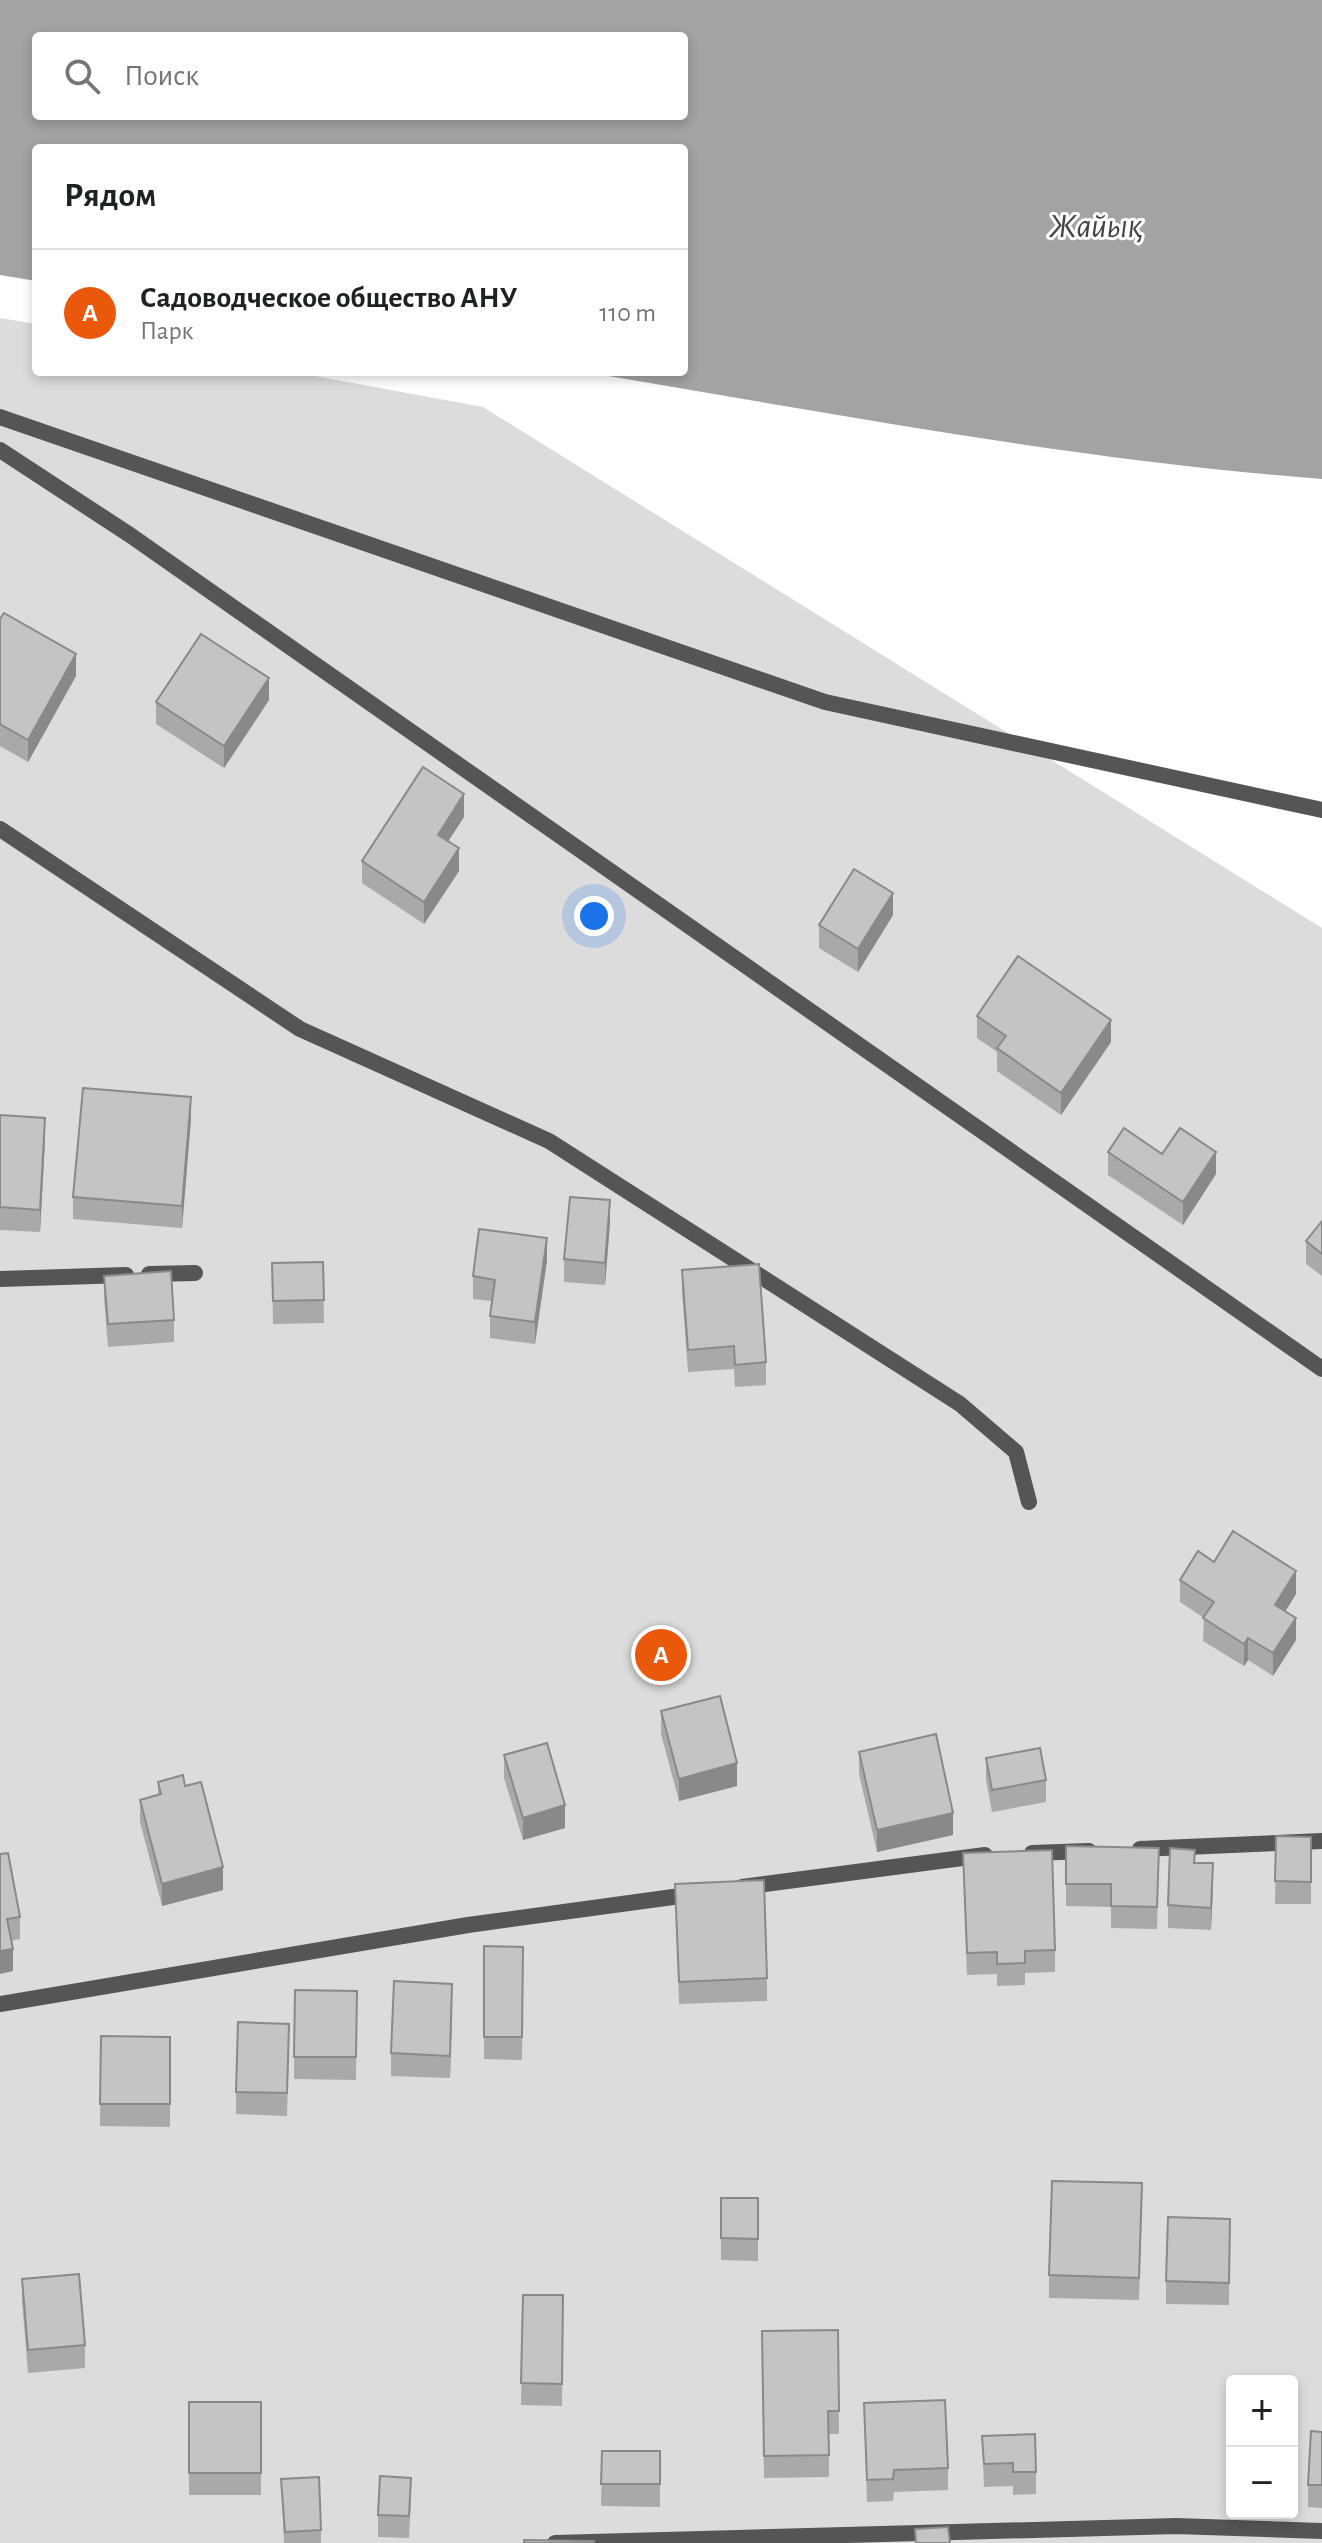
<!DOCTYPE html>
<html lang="ru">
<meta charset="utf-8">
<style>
body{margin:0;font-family:"Alegreya Sans",sans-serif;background:#f6f6f6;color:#202124}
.controls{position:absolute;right:24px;bottom:24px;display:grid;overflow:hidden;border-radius:8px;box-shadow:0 4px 12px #0003}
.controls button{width:72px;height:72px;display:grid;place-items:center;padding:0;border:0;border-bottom:2px solid #e0e0e0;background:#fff;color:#202124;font:40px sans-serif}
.you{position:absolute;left:594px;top:916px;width:28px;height:28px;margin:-20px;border:6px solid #fff;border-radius:50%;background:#1a73e8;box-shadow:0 0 0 12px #1a73e833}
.badge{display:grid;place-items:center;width:52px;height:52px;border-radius:50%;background:#ea580c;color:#fff;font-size:26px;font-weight:700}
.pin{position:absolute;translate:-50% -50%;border:4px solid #fff;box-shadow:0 2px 8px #0006}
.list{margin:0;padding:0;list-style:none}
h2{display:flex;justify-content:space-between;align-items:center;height:104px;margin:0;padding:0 32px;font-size:34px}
h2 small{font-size:26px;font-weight:400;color:#757577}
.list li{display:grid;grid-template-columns:52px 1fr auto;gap:24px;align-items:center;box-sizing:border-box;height:128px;padding:0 32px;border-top:2px solid #e0e0e0}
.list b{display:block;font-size:30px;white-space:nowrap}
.list p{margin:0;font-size:26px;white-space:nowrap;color:#757577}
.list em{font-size:26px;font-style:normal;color:#757577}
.icon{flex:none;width:44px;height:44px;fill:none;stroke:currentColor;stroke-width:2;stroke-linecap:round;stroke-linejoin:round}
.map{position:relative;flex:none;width:1322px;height:2543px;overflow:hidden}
.search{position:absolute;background:#fff;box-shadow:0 4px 12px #0003;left:32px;top:32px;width:656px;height:88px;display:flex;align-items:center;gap:20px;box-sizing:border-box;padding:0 28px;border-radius:8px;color:#757577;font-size:30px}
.panel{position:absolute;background:#fff;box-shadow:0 4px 12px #0003;left:32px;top:144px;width:656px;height:232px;border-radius:8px}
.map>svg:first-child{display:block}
</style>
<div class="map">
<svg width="1322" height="2543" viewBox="0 0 1322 2543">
<rect width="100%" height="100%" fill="#fff"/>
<path fill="#dcdcdc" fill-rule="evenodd" d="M0,318L36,324V372H293L483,407L1322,928V2543H0ZM1232,2381H1292V2513H1232Z"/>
<path fill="#a3a3a3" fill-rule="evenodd" d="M0,0H1322V479C1075,460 830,413 585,372H684V148H36V281L0,275ZM36,36H684V116H36Z"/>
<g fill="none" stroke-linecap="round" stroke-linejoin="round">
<g stroke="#555" stroke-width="16">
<path d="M0,417L825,702L1322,810"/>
<path d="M0,450L130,535L1322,1369"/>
<path d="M0,829L300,1029L549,1141L960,1404L1016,1452L1029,1502"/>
<path d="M149,1274L195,1273"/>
<path d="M0,1279L126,1275"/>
<path d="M1140,1849L1322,1841"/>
<path d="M1032,1853L1089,1851"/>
<path d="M742,1887L985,1855"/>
<path d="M0,2004L468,1925L695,1894"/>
<path d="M555,2543L1176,2526L1322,2531"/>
</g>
</g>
<g fill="#a9a9a9">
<path d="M0,619L76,676L28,762L0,746Z"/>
<path d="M269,700L224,768L156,724V702Z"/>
<path d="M464,817L448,841L459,871L424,924L362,883V861Z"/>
<path d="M893,915L858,972L819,948V925Z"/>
<path d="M977,1016L1111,1042L1061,1115L997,1071V1052L977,1038Z"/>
<path d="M0,1115L45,1140L40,1232L0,1230Z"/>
<path d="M191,1119L182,1228L73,1219V1197Z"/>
<path d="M1108,1152L1162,1154L1216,1174L1183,1225L1108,1175Z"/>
<path d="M1322,1221V1276L1306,1264V1241Z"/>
<path d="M610,1223L605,1285L564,1282V1259Z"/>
<path d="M547,1260L535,1344L490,1338V1316L492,1301L473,1299V1276Z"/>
<path d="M323,1262L324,1323L273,1324L272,1263Z"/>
<path d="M682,1270L766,1362V1385L735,1387L734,1369L688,1372L682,1292Z"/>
<path d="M104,1276L174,1320V1342L108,1347L104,1298Z"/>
<path d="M1214,1562L1296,1594L1285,1611L1296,1640L1273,1676L1248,1660L1244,1666L1203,1641L1204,1618L1180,1602V1580Z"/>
<path d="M661,1711L737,1786L679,1801L661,1734Z"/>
<path d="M859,1752L953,1835L877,1852L859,1774Z"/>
<path d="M504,1755L565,1828L523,1840L504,1778Z"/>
<path d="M986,1758L1046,1780V1802L992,1812L986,1780Z"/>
<path d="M158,1782L223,1890L162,1906L140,1822V1800L158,1794Z"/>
<path d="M1276,1836L1311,1837V1904H1275Z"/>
<path d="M1066,1846L1159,1848L1157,1929L1111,1928V1907L1066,1906Z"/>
<path d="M963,1853L1055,1950V1972L1025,1973V1985L997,1986V1974L967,1975Z"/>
<path d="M0,1854L20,1917V1939L11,1941L13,1971Z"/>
<path d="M1195,1863L1213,1886L1211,1930L1168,1928V1905Z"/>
<path d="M675,1884L767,1978V2001L679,2004Z"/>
<path d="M484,1946L523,1947L522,2060L484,2059Z"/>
<path d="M295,1990L357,1991L356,2080L294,2079Z"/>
<path d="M452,2006L450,2078L391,2076V2053Z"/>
<path d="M101,2036L170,2037V2127L100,2126Z"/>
<path d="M289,2046L287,2116L236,2114V2092Z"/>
<path d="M721,2198H758V2261L721,2260Z"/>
<path d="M1142,2206L1139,2300L1049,2298V2275Z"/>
<path d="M1230,2219L1229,2305L1166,2304V2281Z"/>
<path d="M22,2279L85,2345V2368L28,2373L22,2301Z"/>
<path d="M523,2295H563L562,2406L521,2405Z"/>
<path d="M838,2330L839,2434H829V2477L764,2478L762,2331Z"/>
<rect x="189" y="2402" width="72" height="93"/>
<path d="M864,2403L948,2468V2490L894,2492L893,2501L867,2502Z"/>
<path d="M1322,2432V2508L1308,2507V2485Z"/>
<path d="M982,2436L1036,2472V2494L1013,2495V2486L984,2487Z"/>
<path d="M602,2451H660V2507L601,2506Z"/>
<path d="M281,2479L321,2530V2543H284Z"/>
<path d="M411,2500L409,2538L378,2537V2515Z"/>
</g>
<g fill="#898989">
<path d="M76,654V676L28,762V740Z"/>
<path d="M269,678V700L224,768V746Z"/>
<path d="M464,794V817L438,857V835Z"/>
<path d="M459,848V871L424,924V902Z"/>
<path d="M893,893V915L858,972V949Z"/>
<path d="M1111,1020V1042L1061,1115V1093Z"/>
<path d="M191,1097V1119L182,1228V1206Z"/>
<path d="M45,1118V1140L40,1232V1210Z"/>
<path d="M1216,1152V1174L1183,1225V1202Z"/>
<path d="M610,1200V1223L605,1285V1263Z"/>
<path d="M547,1238V1260L535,1344V1322Z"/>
<path d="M1296,1571V1594L1275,1628V1605Z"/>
<path d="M1296,1618V1640L1273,1676V1653Z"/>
<path d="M1248,1638V1660L1244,1666V1644Z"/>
<path d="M737,1763V1786L679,1801V1779Z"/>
<path d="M565,1805V1828L523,1840V1818Z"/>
<path d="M953,1813V1835L877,1852V1830Z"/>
<path d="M1213,1863V1886L1211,1930V1908Z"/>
<path d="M223,1867V1890L162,1906V1884Z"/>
<path d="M13,1949V1971L0,1974V1951Z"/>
<path d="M452,1984V2006L450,2078V2056Z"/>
</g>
<g fill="#c4c4c4" stroke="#898989" stroke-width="2">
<path d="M4,613L76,654L28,740L0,724V619Z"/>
<path d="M201,634L269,678L224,746L156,702Z"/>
<path d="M423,767L464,794L438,835L459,848L424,902L362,861Z"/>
<path d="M854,869L893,893L858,949L819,925Z"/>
<path d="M1018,956L1111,1020L1061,1093L997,1048L1006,1036L977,1016Z"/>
<path d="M83,1088L191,1097L182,1206L73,1197Z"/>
<path d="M0,1115L45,1118L40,1210L0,1207Z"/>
<path d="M1124,1128L1162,1154L1180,1128L1216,1152L1183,1202L1108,1152Z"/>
<path d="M570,1197L610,1200L605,1263L564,1259Z"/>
<path d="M1322,1221V1254L1306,1241Z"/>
<path d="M479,1229L547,1238L535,1322L490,1316L495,1280L473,1276Z"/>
<path d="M323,1262L324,1300L273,1301L272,1263Z"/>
<path d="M759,1264L766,1362L735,1365L734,1346L688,1350L682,1270Z"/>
<path d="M171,1271L174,1320L108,1324L104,1276Z"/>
<path d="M1233,1531L1296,1571L1275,1605L1296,1618L1273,1653L1248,1638L1244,1644L1203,1618L1214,1602L1180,1580L1198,1551L1214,1562Z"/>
<path d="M720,1696L737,1763L679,1779L661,1711Z"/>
<path d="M936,1734L953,1813L877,1830L859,1752Z"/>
<path d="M547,1743L565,1805L523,1818L504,1755Z"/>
<path d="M1040,1748L1046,1780L992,1790L986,1758Z"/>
<path d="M183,1775L185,1786L201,1782L223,1867L162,1884L140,1800L161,1794L158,1782Z"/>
<path d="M1276,1836L1311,1837V1882L1275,1881Z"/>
<path d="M1066,1846L1159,1848L1157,1907L1111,1906V1884H1066Z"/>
<path d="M1170,1848L1195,1850L1194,1863H1213L1211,1908L1168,1905Z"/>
<path d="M1052,1850L1055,1950L1025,1951V1963L997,1964V1952L967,1953L963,1853Z"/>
<path d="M8,1853L20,1917L7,1919L13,1949L0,1951V1854Z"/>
<path d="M764,1880L767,1978L679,1982L675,1884Z"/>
<path d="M484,1946L523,1947L522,2037H484Z"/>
<path d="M394,1981L452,1984L450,2056L391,2053Z"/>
<path d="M295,1990L357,1991L356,2057H294Z"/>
<path d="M238,2022L289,2024L287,2093L236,2092Z"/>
<path d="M101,2036L170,2037V2104H100Z"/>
<path d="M1052,2181L1142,2183L1139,2278L1049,2275Z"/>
<path d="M721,2198H758V2239L721,2238Z"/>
<path d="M1168,2217L1230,2219L1229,2283L1166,2281Z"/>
<path d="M79,2274L85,2345L28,2350L22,2279Z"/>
<path d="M523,2295H563L562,2384L521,2383Z"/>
<path d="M838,2330L839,2411H828L829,2455L764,2456L762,2331Z"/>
<path d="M945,2400L948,2468L894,2470L893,2479L867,2480L864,2403Z"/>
<rect x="189" y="2402" width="72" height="71"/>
<path d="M1311,2431L1322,2432V2485H1308Z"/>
<path d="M1035,2434L1036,2472H1013V2463L984,2464L982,2436Z"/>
<path d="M602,2451H660V2484H601Z"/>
<path d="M380,2476L411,2478L409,2516L378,2515Z"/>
<path d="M319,2477L321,2530L285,2532L281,2479Z"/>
<path d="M948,2527L950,2543H916L915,2529Z"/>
<path d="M524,2540L594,2541L593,2543H524Z"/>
</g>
<g text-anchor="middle" stroke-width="6" stroke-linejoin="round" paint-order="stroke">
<g font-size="34" font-style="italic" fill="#444" stroke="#fff">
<text x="1096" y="237">Жайық</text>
</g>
</g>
</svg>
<div class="controls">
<button>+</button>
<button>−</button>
</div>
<div class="you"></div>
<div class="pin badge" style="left:661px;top:1655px">A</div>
<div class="search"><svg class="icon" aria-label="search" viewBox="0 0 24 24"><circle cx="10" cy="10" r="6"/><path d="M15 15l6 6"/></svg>Поиск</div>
<section class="panel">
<h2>Рядом<small></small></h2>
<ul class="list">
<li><span class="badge">A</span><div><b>Садоводческое общество АНУ</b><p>Парк</p></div><em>110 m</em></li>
</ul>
</section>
</div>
